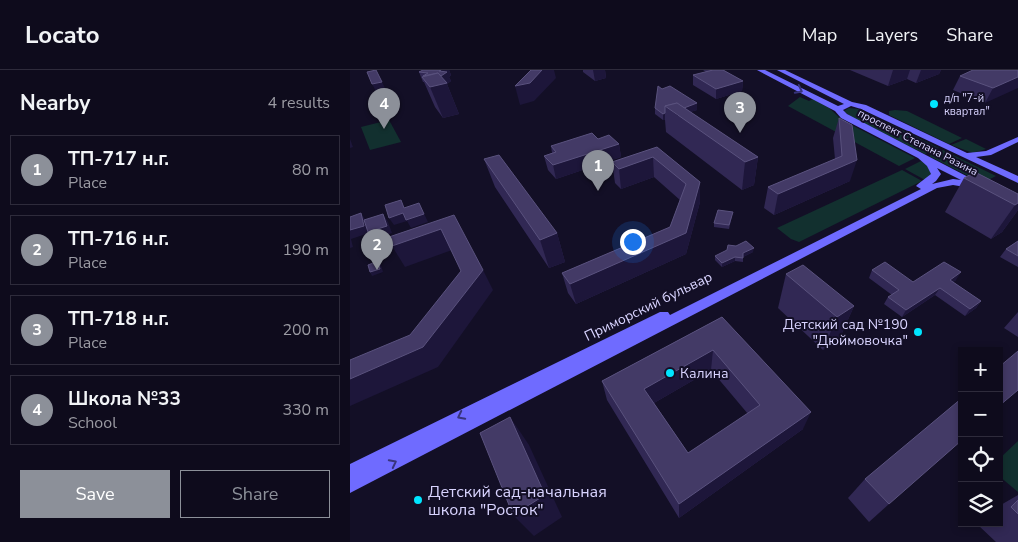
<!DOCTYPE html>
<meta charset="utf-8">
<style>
body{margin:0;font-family:"Nunito Sans",sans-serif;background:#171425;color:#f1f3f6}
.controls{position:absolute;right:15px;bottom:15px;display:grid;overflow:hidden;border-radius:0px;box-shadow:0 2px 8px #0003}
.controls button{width:45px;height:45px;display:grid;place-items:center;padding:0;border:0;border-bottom:1px solid #2e2b3b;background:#0e0b1c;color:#f1f3f6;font:25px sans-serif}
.you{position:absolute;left:282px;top:171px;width:18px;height:18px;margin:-12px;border:4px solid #fff;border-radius:50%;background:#1a73e8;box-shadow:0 0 0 8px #1a73e833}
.badge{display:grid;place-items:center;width:32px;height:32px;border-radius:50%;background:#8c9099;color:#fff;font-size:16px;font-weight:700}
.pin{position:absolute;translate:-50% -41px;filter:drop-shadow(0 1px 2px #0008)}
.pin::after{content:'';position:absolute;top:26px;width:18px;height:15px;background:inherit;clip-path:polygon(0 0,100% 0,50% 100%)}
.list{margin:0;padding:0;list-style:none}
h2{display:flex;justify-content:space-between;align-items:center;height:65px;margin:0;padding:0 20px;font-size:21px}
h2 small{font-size:16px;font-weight:400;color:#9b9ba3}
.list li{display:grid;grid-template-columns:32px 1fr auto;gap:15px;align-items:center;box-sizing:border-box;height:70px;margin:0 10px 10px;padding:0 10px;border:1px solid #2e2b3b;border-radius:0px}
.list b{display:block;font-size:19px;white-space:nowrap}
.list p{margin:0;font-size:16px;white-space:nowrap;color:#9b9ba3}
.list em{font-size:16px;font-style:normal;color:#9b9ba3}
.actions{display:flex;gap:10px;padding:15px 20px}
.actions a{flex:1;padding:11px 0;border:1px solid #8c9099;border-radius:0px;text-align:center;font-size:18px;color:#8c9099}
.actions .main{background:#8c9099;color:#fff}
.icon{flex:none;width:28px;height:28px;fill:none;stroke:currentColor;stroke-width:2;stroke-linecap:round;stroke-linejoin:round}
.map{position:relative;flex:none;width:668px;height:472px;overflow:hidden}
header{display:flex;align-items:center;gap:30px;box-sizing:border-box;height:70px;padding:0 25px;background:#0e0b1c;border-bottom:1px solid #2e2b3b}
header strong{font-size:24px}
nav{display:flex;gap:28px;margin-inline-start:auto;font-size:18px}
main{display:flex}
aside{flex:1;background:#0e0b1c}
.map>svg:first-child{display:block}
</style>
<header>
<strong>Locato</strong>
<nav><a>Map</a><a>Layers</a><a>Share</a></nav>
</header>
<main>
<aside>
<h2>Nearby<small>4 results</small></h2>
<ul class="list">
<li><span class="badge">1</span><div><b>ТП-717 н.г.</b><p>Place</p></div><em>80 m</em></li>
<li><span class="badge">2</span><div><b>ТП-716 н.г.</b><p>Place</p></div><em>190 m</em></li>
<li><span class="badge">3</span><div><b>ТП-718 н.г.</b><p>Place</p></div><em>200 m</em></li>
<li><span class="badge">4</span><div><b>Школа №33</b><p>School</p></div><em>330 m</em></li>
</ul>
<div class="actions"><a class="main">Save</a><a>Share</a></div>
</aside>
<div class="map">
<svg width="668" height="472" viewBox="0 0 668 472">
<rect width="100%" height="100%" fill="#130f26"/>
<g fill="#12302f">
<path d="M450,27L459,31L463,29L479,38L492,50L565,88L549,96L438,36Z"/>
<path d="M499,38L509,39L589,78L575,84L501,47L494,41Z"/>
<path d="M545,40L557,41L612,68L599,74L539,45V41Z"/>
<path d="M39,50L51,72L20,80L11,57Z"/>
<path d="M616,69L636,79L623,83L601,75Z"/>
<path d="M593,80L646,106L632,113L579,86Z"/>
<path d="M571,91L579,97L581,104L575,110L555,99Z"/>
<path d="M552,100L572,111L449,172L441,169L427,158Z"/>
<path d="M668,371V422L649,406V389Z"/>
</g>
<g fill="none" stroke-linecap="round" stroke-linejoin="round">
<path fill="#6f6bff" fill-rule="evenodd" d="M407,0H415L488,36L494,34L427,0H435L502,32L516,35L617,83L636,81L668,67V72L641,85L626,87L668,106V113L511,39L501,36L493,40L497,44L622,109L623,112L632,116L627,119L603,115L587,118L0,423V394L310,242H318L320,245L571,119L566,116L568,114L581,104L577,96L568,88L491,48L485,41ZM587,98L611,110L603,109L582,114L586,111L591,104Z"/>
</g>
<g fill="#312854" fill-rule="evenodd">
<path d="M73,0H99L101,5L99,7L101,11L97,14L109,44L93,48L85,37L74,12H73L69,2Z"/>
<path d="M233,0H255L256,8L245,11L233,2Z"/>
<path d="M353,0H373L393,11L392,21L366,29L343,15V5L356,2Z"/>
<path d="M500,0H591L589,4L566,13L557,9L538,16Z"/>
<path d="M668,0L635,33L603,20L610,6Z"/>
<path d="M347,33V40L340,42L408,87L404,115L392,120L316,62L315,50H313L305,44V38Z"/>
<path d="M489,48L500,111L424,145L414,138L418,117L485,89L483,68Z"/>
<path d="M248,69L269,74L271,87L206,109L198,100L194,86L202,83L201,76Z"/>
<path d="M307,77L350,112V132L336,184L226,234L218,223L212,203L320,157L330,130L304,107L271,119L265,113L262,92Z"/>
<path d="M134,89L207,163L215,192L199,198L145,117Z"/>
<path d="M614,108L668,124V140L652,162L641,169L595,142Z"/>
<path d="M382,146L379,159L364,157V153Z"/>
<path d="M668,171V197L650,187L656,179Z"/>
<path d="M403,182L393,187V192L385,191L372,197L365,190V186Z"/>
<path d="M522,200L563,212L606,210L603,212L631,231L626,238L615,246L585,225L552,247L534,234L538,227L542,225L519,208Z"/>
<path d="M436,204L504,236L489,270L473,280L428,238Z"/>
<path d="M668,242V267L654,258Z"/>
<path d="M372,247L453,359L329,448L257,330L252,311ZM361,300L398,344L338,383L304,333Z"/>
<path d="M515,409L539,434L519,452L498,428Z"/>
<path d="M668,425V472H646L628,455L630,453H649V436Z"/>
</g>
<g fill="#1d163a">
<path d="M91,0H99L101,5L99,7L101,11L97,14L109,44L93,48L80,17L89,1Z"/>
<path d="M192,0H204L206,8L184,31L170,35L165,16Z"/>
<path d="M243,0H255L256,8L245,11Z"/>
<path d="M543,0H560L557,9L538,16Z"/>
<path d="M571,0H591L589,4L566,13Z"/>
<path d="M668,7V18L635,33L643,18Z"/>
<path d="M393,11L392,21L366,29V19Z"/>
<path d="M32,12L41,30L32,32L22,14Z"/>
<path d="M347,33V40L328,46L322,41Z"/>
<path d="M315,43V50H313V44Z"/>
<path d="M0,69L3,77L0,78Z"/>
<path d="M269,74L271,87L206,109L203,95Z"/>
<path d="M303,87L304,107L271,119L269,99Z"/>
<path d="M408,87L404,115L392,120L395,92Z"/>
<path d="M507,90L500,111L424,145L428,124Z"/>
<path d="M350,112V132L336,184L226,234L220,214L336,163Z"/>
<path d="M69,133L78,152L61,158L57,151L44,155L39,148Z"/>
<path d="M668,133V140L652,162L641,169L665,135Z"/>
<path d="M11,143L16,151L33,144L38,152L42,163L23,170L19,163L1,169L3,177L0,178V160Z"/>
<path d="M91,159L102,180L55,197L42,176Z"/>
<path d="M207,163L215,192L199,198L190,170Z"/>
<path d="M404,178L403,182L393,187V183Z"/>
<path d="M385,187V191L372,197V193Z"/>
<path d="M28,191L31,195L33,202L22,206L20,202Z"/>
<path d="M133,200L143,220L88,297L0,336V309L73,277Z"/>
<path d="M611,202L606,210L595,217L600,210Z"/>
<path d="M590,218L585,225L552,247L556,240Z"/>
<path d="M631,231L626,238L615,246L620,239Z"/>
<path d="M504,236L489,270L473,280L487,247Z"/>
<path d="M363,280L361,300L297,337L294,319Z"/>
<path d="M461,342L453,359L329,448V434Z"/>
<path d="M160,347L179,375L212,447L184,466L163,445Z"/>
</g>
<g fill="#433a66" stroke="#5a527e" fill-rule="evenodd">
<path d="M26,0L32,12L22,14L17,2Z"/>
<path d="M73,0H91L89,1L97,2L91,6L88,3L73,6L78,3L69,2Z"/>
<path d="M181,0H192L180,13L165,16Z"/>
<path d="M363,0H373L393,11L366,19L343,5Z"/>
<path d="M623,0H668V7L643,18L610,6Z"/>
<path d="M88,3L97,13L80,17L72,7Z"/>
<path d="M308,16L312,19L320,16L347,33L334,38L327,33L315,36V43L313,44L305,38Z"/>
<path d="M327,33L408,87L395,92L315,36Z"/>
<path d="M489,48L502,55L507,90L428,124L418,117L492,86Z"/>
<path d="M242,63L248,69L259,65L269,74L203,95L194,86L206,82L201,76Z"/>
<path d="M307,77L350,112L336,163L220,214L212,203L320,157L336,114L303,87L269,99L262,92Z"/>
<path d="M149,85L207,163L190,170L134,89Z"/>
<path d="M625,102L668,124V133L665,135L614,108Z"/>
<path d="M51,130L54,138L69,133L74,144L56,150L53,143L39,148L35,135Z"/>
<path d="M368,140L383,142L379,155L364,153Z"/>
<path d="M11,143L14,156L0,160V147Z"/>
<path d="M33,144L37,156L18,162L14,150Z"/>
<path d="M104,145L133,200L73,277L0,309V290L60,265L111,201L91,159L42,176L39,167Z"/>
<path d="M396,171L404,178L393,183V188L385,187L372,193L365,186L377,180L378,175L386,176Z"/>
<path d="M668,171V186L656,179Z"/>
<path d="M28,191L30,199L20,202L18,195Z"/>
<path d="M535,192L563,212L594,192L611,202L600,210L631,231L620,239L590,218L556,240L538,227L549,220L522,200Z"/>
<path d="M453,195L504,236L487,247L436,204Z"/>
<path d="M372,247L461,342L329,434L252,311ZM363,280L410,335L338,383L294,319Z"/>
<path d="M668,281V320L649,336V297Z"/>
<path d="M612,328V370L539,434L515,409Z"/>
<path d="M160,347L195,425L163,445L130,363Z"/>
<path d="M668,430V444L661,437Z"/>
</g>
<defs><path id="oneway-chevron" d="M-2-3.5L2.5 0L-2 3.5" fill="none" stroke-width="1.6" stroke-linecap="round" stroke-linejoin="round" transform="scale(1.25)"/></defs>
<g stroke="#38347d">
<use href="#oneway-chevron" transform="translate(449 20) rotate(27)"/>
<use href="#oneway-chevron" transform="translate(111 346) rotate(153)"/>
<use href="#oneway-chevron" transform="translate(43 393) rotate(-27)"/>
</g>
<g fill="#00e5ff" stroke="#130f26" stroke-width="2">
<circle cx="584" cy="34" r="5"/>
<circle cx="568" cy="262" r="5"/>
<circle cx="320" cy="303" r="5"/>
<circle cx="68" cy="430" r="5"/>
</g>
<g text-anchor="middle" stroke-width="4" stroke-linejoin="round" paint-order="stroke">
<g font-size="11" fill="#d9d4ff" stroke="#130f26" text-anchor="start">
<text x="594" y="32">д/п "7-й<tspan x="594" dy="13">квартал"</tspan></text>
</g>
<g font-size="11" fill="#d9d4ff" stroke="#130f26">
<text transform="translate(568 72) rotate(27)" y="4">проспект Степана Разина</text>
</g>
<g font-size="14" fill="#d9d4ff" stroke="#130f26">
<text transform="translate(298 236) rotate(-26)" y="5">Приморский бульвар</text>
</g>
<g font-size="14" fill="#d9d4ff" stroke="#130f26" text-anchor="end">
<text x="558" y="259">Детский сад №190<tspan x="558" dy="16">"Дюймовочка"</tspan></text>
<text x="330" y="308" text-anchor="start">Калина</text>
</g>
<g font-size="16" fill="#d9d4ff" stroke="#130f26" text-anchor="start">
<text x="78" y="427">Детский сад-начальная<tspan x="78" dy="18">школа "Росток"</tspan></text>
</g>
</g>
</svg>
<div class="controls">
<button>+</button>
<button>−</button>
<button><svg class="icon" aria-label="locate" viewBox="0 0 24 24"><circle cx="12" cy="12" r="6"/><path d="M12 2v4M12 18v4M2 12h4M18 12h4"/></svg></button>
<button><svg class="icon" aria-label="layers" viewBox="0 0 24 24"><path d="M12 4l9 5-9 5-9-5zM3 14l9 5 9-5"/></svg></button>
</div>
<div class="you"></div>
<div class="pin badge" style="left:248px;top:121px">1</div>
<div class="pin badge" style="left:27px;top:200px">2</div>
<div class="pin badge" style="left:390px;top:63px">3</div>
<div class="pin badge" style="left:34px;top:59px">4</div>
</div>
</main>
